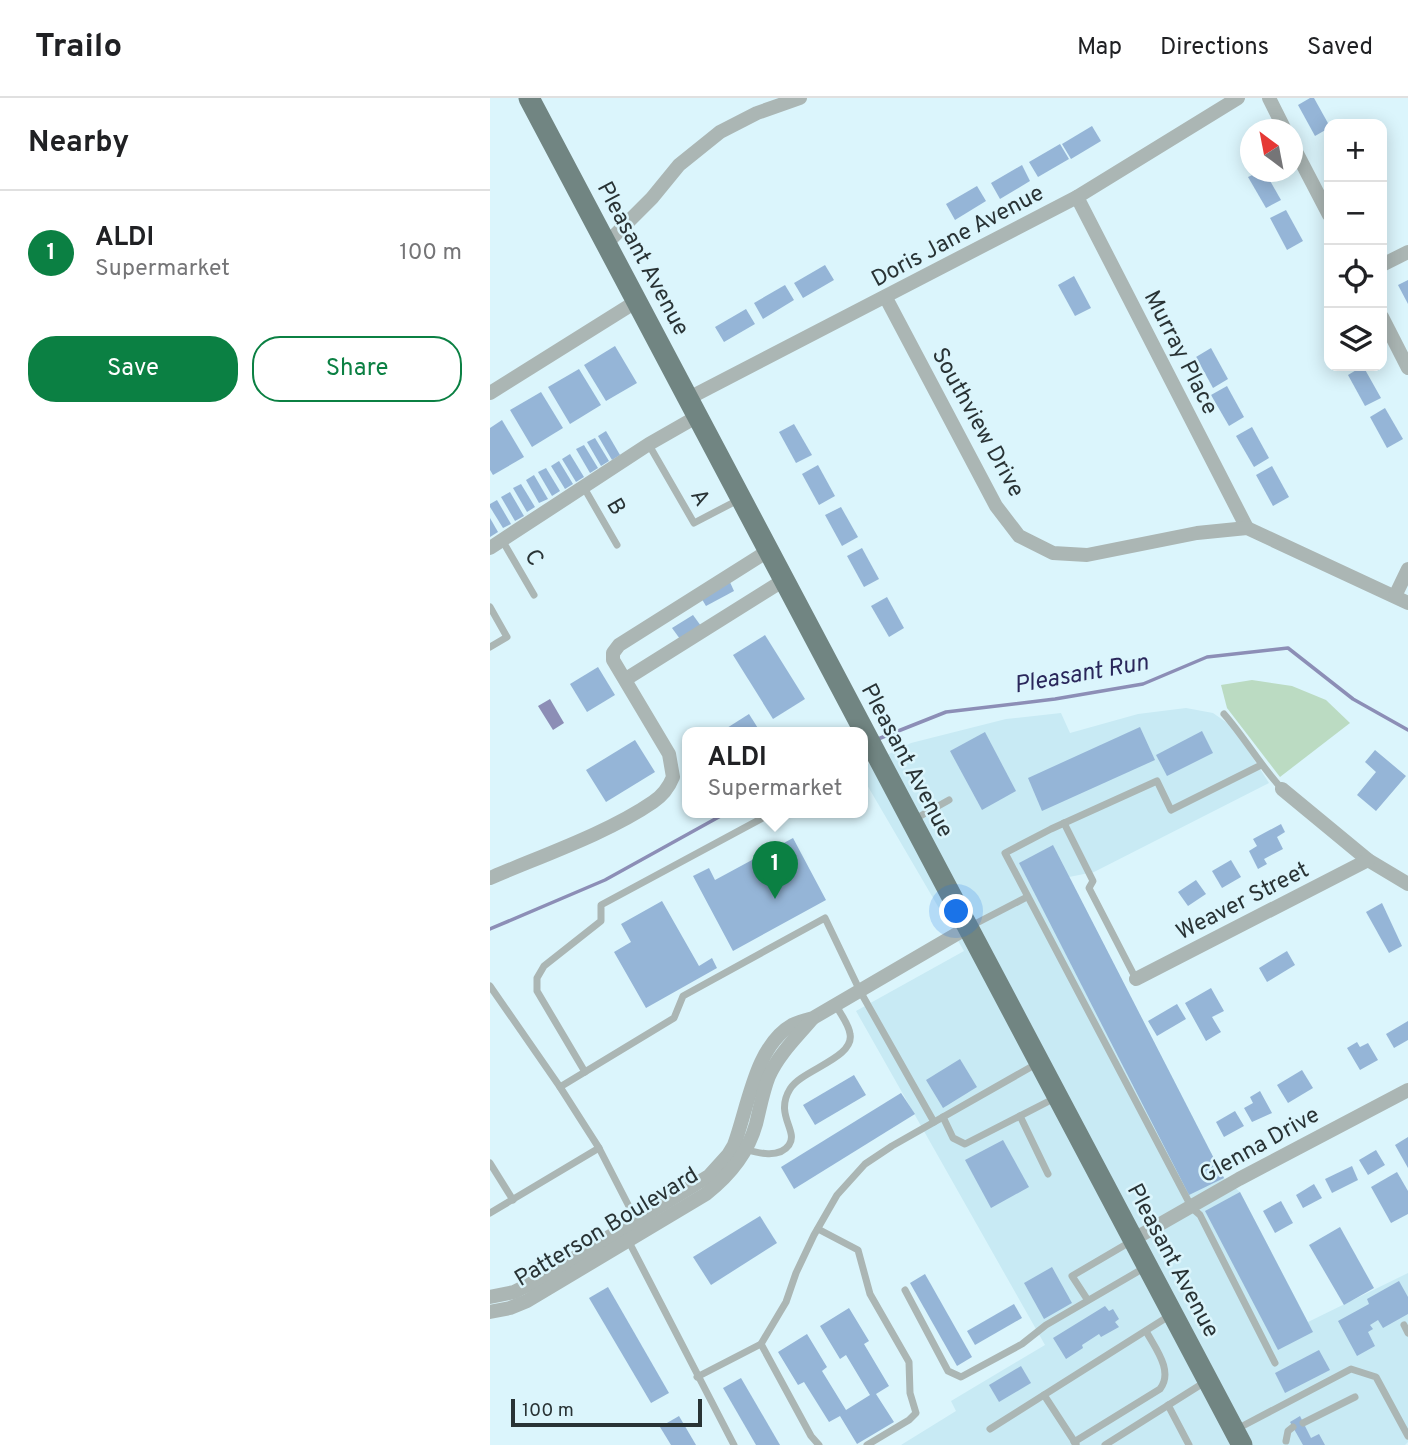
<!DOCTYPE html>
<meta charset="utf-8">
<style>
body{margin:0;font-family:Overpass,sans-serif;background:#f6f6f6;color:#202124}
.controls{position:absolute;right:21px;top:21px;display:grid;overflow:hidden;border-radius:14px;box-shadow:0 4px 18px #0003}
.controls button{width:63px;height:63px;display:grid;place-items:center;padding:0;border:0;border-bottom:2px solid #e0e0e0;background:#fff;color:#202124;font:35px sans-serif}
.compass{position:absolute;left:750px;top:21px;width:63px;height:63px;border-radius:50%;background:#fff;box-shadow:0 4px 18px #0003;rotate:328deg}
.scale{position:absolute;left:21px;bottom:18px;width:191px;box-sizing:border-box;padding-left:7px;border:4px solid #293335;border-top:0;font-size:19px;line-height:24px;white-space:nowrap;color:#293335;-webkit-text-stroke:5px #dbf5fc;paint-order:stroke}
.you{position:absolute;left:467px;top:814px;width:24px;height:24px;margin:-18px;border:5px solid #fff;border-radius:50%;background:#1a73e8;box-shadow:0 0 0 10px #1a73e833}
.badge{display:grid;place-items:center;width:46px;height:46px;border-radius:50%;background:#0b8043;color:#fff;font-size:23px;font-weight:700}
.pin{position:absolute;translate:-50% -58px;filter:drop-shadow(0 2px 4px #0008)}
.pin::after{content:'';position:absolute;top:37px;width:24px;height:21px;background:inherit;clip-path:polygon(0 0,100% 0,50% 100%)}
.popup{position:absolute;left:192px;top:629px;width:186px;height:91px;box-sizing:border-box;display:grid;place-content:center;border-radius:14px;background:#fff;filter:drop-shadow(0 2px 5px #0005);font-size:23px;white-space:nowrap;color:#757577}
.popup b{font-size:26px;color:#202124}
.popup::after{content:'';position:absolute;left:50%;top:100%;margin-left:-14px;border:14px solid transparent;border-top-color:#fff}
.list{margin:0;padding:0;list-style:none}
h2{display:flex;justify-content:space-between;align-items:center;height:91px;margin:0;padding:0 28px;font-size:30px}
h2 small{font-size:23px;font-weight:400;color:#757577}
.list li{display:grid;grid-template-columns:46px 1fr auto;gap:21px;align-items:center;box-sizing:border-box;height:126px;padding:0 28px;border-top:2px solid #e0e0e0}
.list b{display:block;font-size:26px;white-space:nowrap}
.list p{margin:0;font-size:23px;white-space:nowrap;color:#757577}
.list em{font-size:23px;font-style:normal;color:#757577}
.actions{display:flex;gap:14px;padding:21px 28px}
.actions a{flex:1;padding:16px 0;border:2px solid #0b8043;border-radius:28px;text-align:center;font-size:24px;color:#0b8043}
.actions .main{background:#0b8043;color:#fff}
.icon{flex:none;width:38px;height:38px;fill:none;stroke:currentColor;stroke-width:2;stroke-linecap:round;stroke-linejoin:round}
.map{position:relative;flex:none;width:918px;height:1347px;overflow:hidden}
header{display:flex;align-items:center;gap:42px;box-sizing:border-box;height:98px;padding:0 35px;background:#fff;border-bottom:2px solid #e0e0e0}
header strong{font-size:33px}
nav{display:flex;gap:38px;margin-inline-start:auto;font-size:24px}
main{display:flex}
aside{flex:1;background:#fff}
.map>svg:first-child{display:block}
</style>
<header>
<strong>Trailo</strong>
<nav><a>Map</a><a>Directions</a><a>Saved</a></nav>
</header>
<main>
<aside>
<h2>Nearby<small></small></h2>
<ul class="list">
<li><span class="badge">1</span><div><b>ALDI</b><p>Supermarket</p></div><em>100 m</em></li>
</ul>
<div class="actions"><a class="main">Save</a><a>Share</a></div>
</aside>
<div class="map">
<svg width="918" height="1347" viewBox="0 0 918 1347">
<rect width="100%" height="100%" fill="#dbf5fc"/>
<path fill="#c8eaf4" d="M696,610L723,615L743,629L779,685L604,774L579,779L734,1080L750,1094L818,1224L918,1175V1344L915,1347H411L466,1313L461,1303L555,1247L366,913L474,853L373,680V669L421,645L516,621L571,615L580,635L648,616Z"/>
<path fill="#bbdbc2" d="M762,582L802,588L836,602L860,625L790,679L737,610L731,587Z"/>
<path fill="#8c8eb6" d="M60,601L74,625L63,632L48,608Z"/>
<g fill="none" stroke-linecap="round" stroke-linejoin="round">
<g stroke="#8c8eb6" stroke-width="3.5">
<path d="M388,641L456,614L565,601L653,586L717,559L798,550L863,601L918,632"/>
<path d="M0,831L115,782L236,715"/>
</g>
</g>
<g fill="#95b5d7">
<path d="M820,0H824L839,27V30L825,38L808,7Z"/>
<path d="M602,28L611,43L581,61L572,46Z"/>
<path d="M570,46L579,61L548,79L539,64Z"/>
<path d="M532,67L540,83L510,101L501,85Z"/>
<path d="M769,74H775L791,102L776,110L758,79Z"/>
<path d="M487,88L496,103L465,122L456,106Z"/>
<path d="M796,112L813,143L797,152L780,120Z"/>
<path d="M335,167L344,182L313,200L304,185Z"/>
<path d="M584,178L601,210L585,218L568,187Z"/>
<path d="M918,182V206L908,187Z"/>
<path d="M295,187L304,202L273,221L264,205Z"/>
<path d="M256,211L265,226L234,244L225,229Z"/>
<path d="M125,248L147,285L116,303L94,267Z"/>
<path d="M721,250L738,281L723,290L706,259Z"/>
<path d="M873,268L891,300L875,308L858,277Z"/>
<path d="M89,271L111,307L80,326L58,289Z"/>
<path d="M737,288L754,319L739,328L721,297Z"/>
<path d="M51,294L73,330L42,349L20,312Z"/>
<path d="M895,310L913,341L897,350L880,319Z"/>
<path d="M12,322L34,359L3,377L0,372V330Z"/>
<path d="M304,326L322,357L306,365L289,334Z"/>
<path d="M762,329L779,360L764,369L746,338Z"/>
<path d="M116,333L130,357L122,362L108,338Z"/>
<path d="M105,340L119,363L111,368L97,344Z"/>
<path d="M94,347L108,370L100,375L86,351Z"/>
<path d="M80,356L94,379L86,384L72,361Z"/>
<path d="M69,363L83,386L75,391L61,368Z"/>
<path d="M328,367L345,398L329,407L312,376Z"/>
<path d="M782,368L799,399L783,408L766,377Z"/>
<path d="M56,370L70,393L62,398L48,374Z"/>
<path d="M44,377L58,401L49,405L36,382Z"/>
<path d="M31,386L45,409L37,414L23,390Z"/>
<path d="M20,394L34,418L25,423L11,399Z"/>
<path d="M7,402L21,426L13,430L0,409V406Z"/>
<path d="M351,409L368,439L352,448L335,417Z"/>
<path d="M0,420L8,434L0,439Z"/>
<path d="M372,450L389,481L374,489L357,458Z"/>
<path d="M239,482L244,493L216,508L210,498Z"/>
<path d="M397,499L414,530L399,539L381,508Z"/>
<path d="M203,517L211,528L190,541L182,530Z"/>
<path d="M275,537L315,601L283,621L243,557Z"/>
<path d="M108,569L125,597L97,614L80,586Z"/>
<path d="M259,616L271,635H229Z"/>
<path d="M650,629L665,662L552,713L538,680Z"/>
<path d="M712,633L723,655L677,678L666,657Z"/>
<path d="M495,634L526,693L492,712L460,653Z"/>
<path d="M145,642L165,674L116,704L96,672Z"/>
<path d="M885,652L916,678L886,713L867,697L886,674L875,664Z"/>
<path d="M791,726L795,734L787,739L793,751L774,761L777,766L768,771L759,753L767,748L763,741Z"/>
<path d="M303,740L336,802L243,853L203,778L219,770L225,782Z"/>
<path d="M563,747L734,1080L699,1097L529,765Z"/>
<path d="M741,762L751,779L732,790L722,773Z"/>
<path d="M706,782L716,796L698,808L688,794Z"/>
<path d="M172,803L209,868L222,860L227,870L156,910L124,854L141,844L131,826Z"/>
<path d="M892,805L912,848L899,855L876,814Z"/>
<path d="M797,853L805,867L777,884L769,870Z"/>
<path d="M721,890L734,913L722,919L731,934L716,943L695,905Z"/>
<path d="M687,906L696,921L667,938L658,923Z"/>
<path d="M918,923V942L904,950L896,936Z"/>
<path d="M867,944L870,949L878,945L888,962L870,972L857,950Z"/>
<path d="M470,961L487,989L453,1010L436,982Z"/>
<path d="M812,972L823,990L798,1005L787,987Z"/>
<path d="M364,977L376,997L325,1027L313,1007Z"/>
<path d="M770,993L782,1015L762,1024L754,1010L763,1005L760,999Z"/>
<path d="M411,995L425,1016L304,1091L291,1069Z"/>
<path d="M745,1013L754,1028L734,1039L726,1024Z"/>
<path d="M918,1039V1070L905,1047Z"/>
<path d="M513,1042L539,1089L501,1110L475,1062Z"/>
<path d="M886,1052L895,1067L878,1077L869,1062Z"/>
<path d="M862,1068L868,1082L842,1095L835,1081Z"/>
<path d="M907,1074L918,1093V1116L901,1125L881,1089Z"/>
<path d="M824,1086L832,1100L813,1110L806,1097Z"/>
<path d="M750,1094L823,1234L788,1252L715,1113Z"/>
<path d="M791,1103L803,1125L785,1135L773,1113Z"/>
<path d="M270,1118L287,1145L221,1187L203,1159Z"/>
<path d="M850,1129L884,1190L854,1207L819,1147Z"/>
<path d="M562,1169L582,1205L554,1221L534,1185Z"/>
<path d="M435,1176L482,1259L467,1268L420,1185Z"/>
<path d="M909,1183L918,1199V1216L893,1230L888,1222L880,1227L883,1231L878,1234L885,1248L867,1258L848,1223L879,1206L877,1201Z"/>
<path d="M118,1189L179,1295L161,1305L99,1200Z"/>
<path d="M524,1206L532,1220L485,1247L477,1233Z"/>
<path d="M615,1208L619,1213L623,1211L629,1221L625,1224L629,1229L611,1239L609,1236L592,1247L593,1250L576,1261L563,1240Z"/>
<path d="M359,1210L379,1243L374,1246L399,1288L386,1296L404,1324L367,1346L350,1318L339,1324L314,1284L308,1287L288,1254L317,1236L337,1269L332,1273L356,1312L380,1297L356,1257L350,1261L330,1228Z"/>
<path d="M829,1252L840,1272L795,1295L785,1275Z"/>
<path d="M531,1268L541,1285L509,1304L499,1287Z"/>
<path d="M251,1280L290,1347H266L233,1290Z"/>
<path d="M189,1318L206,1347H181L170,1329Z"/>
<path d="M810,1318L821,1340L829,1336L835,1347H813L800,1324Z"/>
</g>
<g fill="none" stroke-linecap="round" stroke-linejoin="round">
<g stroke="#abb6b4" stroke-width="7">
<path d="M159,347L204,425L250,401"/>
<path d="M93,388L127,447"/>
<path d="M12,442L44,497"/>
<path d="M0,509L17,539L0,549"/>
<path d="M734,616C755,640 770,667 792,691"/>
<path d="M771,667L681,712L667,683L561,731L515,755L702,1110L710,1117L785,1265"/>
<path d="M425,721L459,702"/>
<path d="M574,725L603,783L599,790L646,881"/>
<path d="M479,829L537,799"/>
<path d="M0,888L70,989"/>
<path d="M95,974L47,893V880L54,868L111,823V807L280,716"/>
<path d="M530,1018L558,1076"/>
<path d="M453,1019L463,1040L475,1046L567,999"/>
<path d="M254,1051C268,1055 289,1061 299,1047C309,1033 284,1017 300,991C311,972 365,960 360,936C359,926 350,916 346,907"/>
<path d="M0,1065L23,1102"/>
<path d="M0,1115L109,1050"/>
<path d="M146,1122L109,1050L70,989L184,920L193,898L335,820L370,893L444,1024"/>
<path d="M328,1131L368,1152L380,1196L419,1264L420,1295L426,1315L419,1322L377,1347"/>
<path d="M138,1142L244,1347"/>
<path d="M415,1192L458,1273L471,1279L532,1246L556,1227L654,1170"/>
<path d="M597,1201L582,1178L640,1144"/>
<path d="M914,1227L918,1235"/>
<path d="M271,1246L321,1338L329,1347"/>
<path d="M207,1279L271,1246L296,1204L306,1175L324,1137L347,1097L375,1066L402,1048L548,965"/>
<path d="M554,1297L586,1346"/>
<path d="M678,1307L699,1347"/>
<path d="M813,1325L865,1299"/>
<path d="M500,1331L679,1218"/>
<path d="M745,1332L861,1271L886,1279L918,1338"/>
<path d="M796,1343L798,1333L803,1329"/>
<path d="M584,1344L670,1291C684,1273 665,1250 656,1233"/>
<path d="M615,1347L715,1284"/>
</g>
<g stroke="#abb6b4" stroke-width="14">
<path d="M779,0L795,32"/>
<path d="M802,46L839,117"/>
<path d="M587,99L757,430"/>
<path d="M117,145L162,100L189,67L230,34L267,15L310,0"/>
<path d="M892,167L918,154"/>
<path d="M396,200L506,408L529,438L563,455L597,457L707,435L757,430L918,505"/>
<path d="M892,219L918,270"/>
<path d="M0,295L147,203"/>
<path d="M199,300L587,99L748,0"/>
<path d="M0,450L159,346L208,318"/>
<path d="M905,498L918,471"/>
<path d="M136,581L294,482"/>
<path d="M792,691L878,762L918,786"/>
<path d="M0,780C51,758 118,735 163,704C172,698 179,689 183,679L179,656L123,562V555L129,547L278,453"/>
<path d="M646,881L878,762"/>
<path d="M644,1141L749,1081L918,992"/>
<path d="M0,1199L24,1194L50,1181L219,1078L238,1057L244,1047C258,1010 265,948 302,927C308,924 316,922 323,920L477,830"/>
<path d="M0,1214L20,1210L37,1203L216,1096C239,1078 258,1055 266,1026C270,1010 273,993 279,978C289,956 306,940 322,921"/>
</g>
<path stroke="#718582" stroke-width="21" d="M39,0L752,1347"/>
</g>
<g text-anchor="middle" stroke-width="5" stroke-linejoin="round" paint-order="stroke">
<g font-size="23" fill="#293335" stroke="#dbf5fc">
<text transform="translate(467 137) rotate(-28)" y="8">Doris Jane Avenue</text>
<text transform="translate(154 160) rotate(62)" y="8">Pleasant Avenue</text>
<text transform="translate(692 254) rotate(63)" y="8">Murray Place</text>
<text transform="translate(489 324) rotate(61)" y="8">Southview Drive</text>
<text transform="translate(211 399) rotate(60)" y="8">A</text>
<text transform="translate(127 408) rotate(60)" y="8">B</text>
<text transform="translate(45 459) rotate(59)" y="8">C</text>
<text transform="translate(418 662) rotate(62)" y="8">Pleasant Avenue</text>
<text transform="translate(752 802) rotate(-27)" y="8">Weaver Street</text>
<text transform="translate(769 1046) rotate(-29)" y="8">Glenna Drive</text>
<text transform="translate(116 1128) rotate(-31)" y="8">Patterson Boulevard</text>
<text transform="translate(684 1162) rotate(62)" y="8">Pleasant Avenue</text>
</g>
<g font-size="24" font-style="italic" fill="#2a275b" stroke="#dbf5fc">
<text transform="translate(591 575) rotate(-10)" y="8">Pleasant Run</text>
</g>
</g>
</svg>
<div class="controls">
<button>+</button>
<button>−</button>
<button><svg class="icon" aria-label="locate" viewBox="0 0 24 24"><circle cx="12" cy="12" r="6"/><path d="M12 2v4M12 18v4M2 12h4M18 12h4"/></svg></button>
<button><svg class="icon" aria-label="layers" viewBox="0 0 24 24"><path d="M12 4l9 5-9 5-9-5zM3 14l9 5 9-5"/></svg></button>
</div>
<svg class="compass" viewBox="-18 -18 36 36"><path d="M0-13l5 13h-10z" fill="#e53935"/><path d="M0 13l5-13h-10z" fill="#757577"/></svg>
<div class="scale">100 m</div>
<div class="you"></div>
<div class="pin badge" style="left:285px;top:801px">1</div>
<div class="popup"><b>ALDI</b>Supermarket</div>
</div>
</main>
